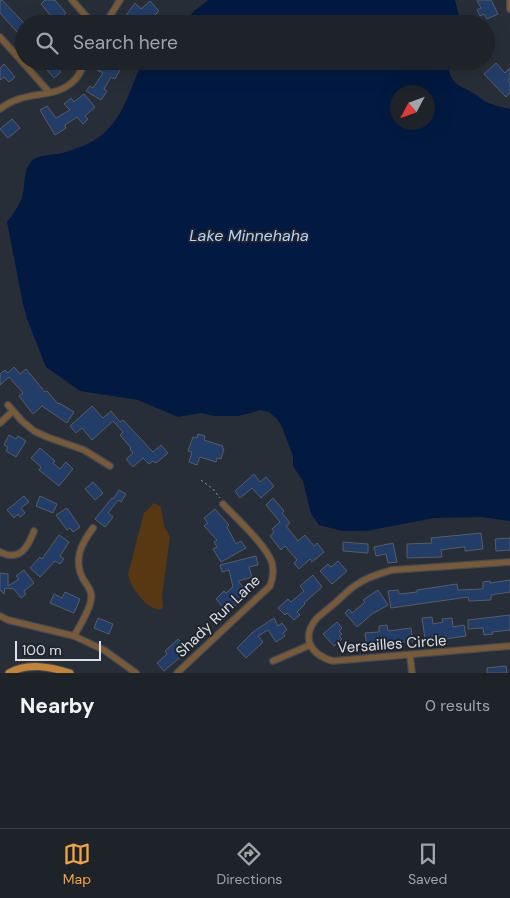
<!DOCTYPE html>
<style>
body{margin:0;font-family:"DM Sans",sans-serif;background:#262a31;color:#f1f3f6}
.compass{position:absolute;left:390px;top:85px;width:45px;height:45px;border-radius:50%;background:#1e2229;box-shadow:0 5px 20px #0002;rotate:229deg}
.scale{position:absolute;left:15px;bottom:12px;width:86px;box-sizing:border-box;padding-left:5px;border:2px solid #dce0e6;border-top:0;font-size:14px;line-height:18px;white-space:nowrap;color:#dce0e6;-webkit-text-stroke:4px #1f242d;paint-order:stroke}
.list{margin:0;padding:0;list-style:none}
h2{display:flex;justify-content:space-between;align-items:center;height:65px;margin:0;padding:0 20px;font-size:21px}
h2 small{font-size:16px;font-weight:400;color:#a1a4a8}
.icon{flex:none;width:28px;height:28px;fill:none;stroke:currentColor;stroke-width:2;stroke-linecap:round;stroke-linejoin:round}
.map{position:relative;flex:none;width:510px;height:673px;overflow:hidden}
.search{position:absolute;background:#1e2229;box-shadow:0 5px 20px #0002;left:15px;right:15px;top:15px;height:55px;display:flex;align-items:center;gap:12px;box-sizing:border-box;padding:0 18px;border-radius:28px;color:#a1a4a8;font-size:19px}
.sheet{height:155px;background:#1e2229}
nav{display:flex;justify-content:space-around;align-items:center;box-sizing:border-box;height:70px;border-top:1px solid #3c3f46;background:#1e2229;font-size:14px;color:#a1a4a8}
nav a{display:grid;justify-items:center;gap:2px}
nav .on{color:#f3a442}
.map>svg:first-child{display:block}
</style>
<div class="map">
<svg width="510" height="673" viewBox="0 0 510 673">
<rect width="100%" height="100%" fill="#282e37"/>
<path fill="#573812" d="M154,503L161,507L164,526L170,537L162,596L163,608L159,610C145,607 130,587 128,574L144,513Z"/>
<g fill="#021a41" fill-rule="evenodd">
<path d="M208,0H455L459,16V24H181C188,21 189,16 194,11C199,7 203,5 208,0Z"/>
<path d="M143,61H448C450,85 456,83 473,93C477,95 480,98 483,100C491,105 501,107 510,109V521L481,517L434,518L366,531H342L319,525L311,514L303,481L293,466V456L282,427L277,419L269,412L260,410L251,413L238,416H215L201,413L178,417L138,400L80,391L46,367L27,319L23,304L7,222C12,216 18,207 21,200C26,188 22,174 30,163C37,153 55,156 65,152C80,148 95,142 106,131C126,112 131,85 143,61ZM398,92H428V122H398Z"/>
</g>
<g fill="#223d67" stroke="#575d68">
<path d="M0,0H2L24,23V40L0,13Z"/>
<path d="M45,0H55L66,13L63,16L70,24H54L49,18L51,16L41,4Z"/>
<path d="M477,0H491L498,14L487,19L484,14L480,16L477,10L481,8Z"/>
<path d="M150,1L159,11L147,23L145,21L143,24H127L122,21L135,3L141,9Z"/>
<path d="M39,61H67L58,69L61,72L54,78Z"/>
<path d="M107,61H119L118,64L122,66L115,79L111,77L104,89L107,91L101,100L86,91L90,86L93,88L103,73L97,70L101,63L105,65Z"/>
<path d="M496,63L505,73L510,68V78L508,80L510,83V92L506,97L484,74Z"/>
<path d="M4,64L15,77L9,82L4,77L0,80V68Z"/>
<path d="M84,94L95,107L85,116L88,119L83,124L77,117L65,125L66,128L55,135L40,110L47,106L56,118L70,110L64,104L71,98L74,102Z"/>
<path d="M12,119L20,128L8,138L0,129Z"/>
<path d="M14,367L20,374L26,369L45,392L47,391L58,404L59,403L74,412L67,423L42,406L33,414L19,396L23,393L9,377L0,385V374L5,370L8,373Z"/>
<path d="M92,406L103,418L111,411L120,422L123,420L153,452L161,445L168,453L156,463L153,461L149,464L143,458L133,467L126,459L133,453L130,449L131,448L120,435L123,432L113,421L92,440L82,428L76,433L70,426Z"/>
<path d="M198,434L205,436L204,440L207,441L223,446L222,448L224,449L221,459L217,458L216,462L200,457L197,465L189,462L192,452L188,451L193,437L197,438Z"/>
<path d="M9,435L16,439L18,436L26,441L16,457L6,451L8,447L4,445Z"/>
<path d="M40,448L55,461L53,463L60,469L66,462L73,469L59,486L39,470L41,467L31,458Z"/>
<path d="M254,474L260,482L266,477L274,486L261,498L252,488L240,498L235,491Z"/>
<path d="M93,482L103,493L95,500L85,489Z"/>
<path d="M119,490L126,494L121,502L118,500L108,513L113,517L105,527L95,519L112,498L113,499Z"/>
<path d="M24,496L29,502L21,508L25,513L20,517L18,514L14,518L7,510Z"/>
<path d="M40,496L57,504L53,513L36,506Z"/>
<path d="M273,498L284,511L282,513L290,523L286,526L298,541L305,535L314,546L317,543L324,552L312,562L310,559L299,569L294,563L297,560L285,546L281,550L270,536L274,532L272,529L280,522L266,505Z"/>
<path d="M67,508L80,527L73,532L70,528L67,530L56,515Z"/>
<path d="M215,509L229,525L227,527L236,544L241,541L246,548L221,562L213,549L217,547L214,542L217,540L204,526L208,523L204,518Z"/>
<path d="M481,533L483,549L465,551V547H462L441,550L442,557L407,558V544L432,543L431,538Z"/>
<path d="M59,535L69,542L60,556L64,559L60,564L55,561L40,577L30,568L40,557L42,559Z"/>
<path d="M510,538V550L496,551L495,539Z"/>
<path d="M343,542L368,544V553L343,551Z"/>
<path d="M393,543L397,562L388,563L386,554L376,556L374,547Z"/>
<path d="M256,556L258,565L249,567L252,577L238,581L249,594L227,612L216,599L224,591L226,593L233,587L229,570L222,572L220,565Z"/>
<path d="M338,561L347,571L332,584L320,571L328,564L331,567Z"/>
<path d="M24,570L34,583L24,591L26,594L21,598L14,589L5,588L4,594L0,590V573L8,574V586L19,579L16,576Z"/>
<path d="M313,575L322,587L304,603L305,604L297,612L300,615L294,620L287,613L285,615L278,608L288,599L291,602L304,591L300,586Z"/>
<path d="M510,580V592L491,595V600L469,601L468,597L391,608L388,591L398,590L399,594L417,592V590L457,584L458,590L483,589V582L490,581V583Z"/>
<path d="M378,590L388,605L372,614L357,627L345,613L349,609L352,613L365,602L363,600Z"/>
<path d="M65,592L80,599L74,613L50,603L54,594L62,598Z"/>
<path d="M510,615V630L492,632L493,634L484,635L483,628L468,629V620Z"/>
<path d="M432,617L433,624L443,622L442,619L452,618L453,627L464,625L466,636L445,639V636L425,639L422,618Z"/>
<path d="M98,618L113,624L109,634L94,628Z"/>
<path d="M274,618L278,626L282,623L287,630L283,633L285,636L276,642L268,630L258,636L263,642L246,658L237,648L253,632Z"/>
<path d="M337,622L342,628L339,631L342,634L339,636L342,639L334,646L323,634Z"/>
<path d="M387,625L388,631L411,628L413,641L367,647L365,633L379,632V626Z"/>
<path d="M178,639L186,648L183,650L185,653L164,671L157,663L167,654L165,651Z"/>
<path d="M506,666L507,673H487V668Z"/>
</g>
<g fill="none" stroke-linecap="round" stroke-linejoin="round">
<g stroke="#454a53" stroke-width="8">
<g id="minor">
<path d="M72,0L93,24"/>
<path d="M510,0V9"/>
<path d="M105,24L120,0"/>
<path d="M0,37L49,92"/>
<path d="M0,109C23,90 52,99 70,84C78,79 82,69 86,61"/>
<path d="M8,405L22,421L34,431L47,437L84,450L110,466"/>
<path d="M0,423L13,411"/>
<path d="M0,552C20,562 28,547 34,531"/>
<path d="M510,562L392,570C379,574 367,577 356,585C348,590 342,597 335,603C329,608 323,613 317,618C300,638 311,655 333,661L510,646"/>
<path d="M0,616L8,620L74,636L104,650L136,673"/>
<path d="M74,636C80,625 89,612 91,600C93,592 87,585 83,579C73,560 81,544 93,528"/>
<path d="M410,656L412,673"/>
<path d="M273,661L310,645"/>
<path d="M177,673L270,586C273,578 274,571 272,563C267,546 236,518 223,504"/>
</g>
</g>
<g stroke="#454a53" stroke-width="9">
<path id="major" d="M9,673C28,662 51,667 70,673"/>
</g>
<path stroke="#848991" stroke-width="1" stroke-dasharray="2.5 2.5" stroke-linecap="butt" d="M201,480L213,489L220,498"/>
<use href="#minor" stroke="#795a38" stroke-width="5.5"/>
<use href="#major" stroke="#c38438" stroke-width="7"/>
</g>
<g text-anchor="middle" stroke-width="4" stroke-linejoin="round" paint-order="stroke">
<g font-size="15" fill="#dce0e6" stroke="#1f242d">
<text transform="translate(218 616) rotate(-44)" y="5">Shady Run Lane</text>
<text transform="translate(392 644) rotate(-4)" y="5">Versailles Circle</text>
</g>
<g font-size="16" font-style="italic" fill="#b7d3fd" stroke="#1f242d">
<text x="249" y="241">Lake Minnehaha</text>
</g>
</g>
</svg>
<svg class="compass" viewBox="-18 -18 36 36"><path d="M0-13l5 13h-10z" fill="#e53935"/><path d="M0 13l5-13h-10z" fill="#a1a4a8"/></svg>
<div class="scale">100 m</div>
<div class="search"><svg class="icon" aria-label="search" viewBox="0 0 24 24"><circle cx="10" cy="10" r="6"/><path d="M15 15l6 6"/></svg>Search here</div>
</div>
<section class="sheet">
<h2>Nearby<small>0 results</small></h2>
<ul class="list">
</ul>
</section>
<nav>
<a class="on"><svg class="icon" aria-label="map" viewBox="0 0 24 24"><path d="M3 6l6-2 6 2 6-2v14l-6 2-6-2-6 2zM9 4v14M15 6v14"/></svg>Map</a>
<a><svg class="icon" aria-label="directions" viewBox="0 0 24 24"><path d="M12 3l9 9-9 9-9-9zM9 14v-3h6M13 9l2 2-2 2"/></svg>Directions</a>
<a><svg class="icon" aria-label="saved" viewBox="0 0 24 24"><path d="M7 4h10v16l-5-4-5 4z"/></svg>Saved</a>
</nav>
